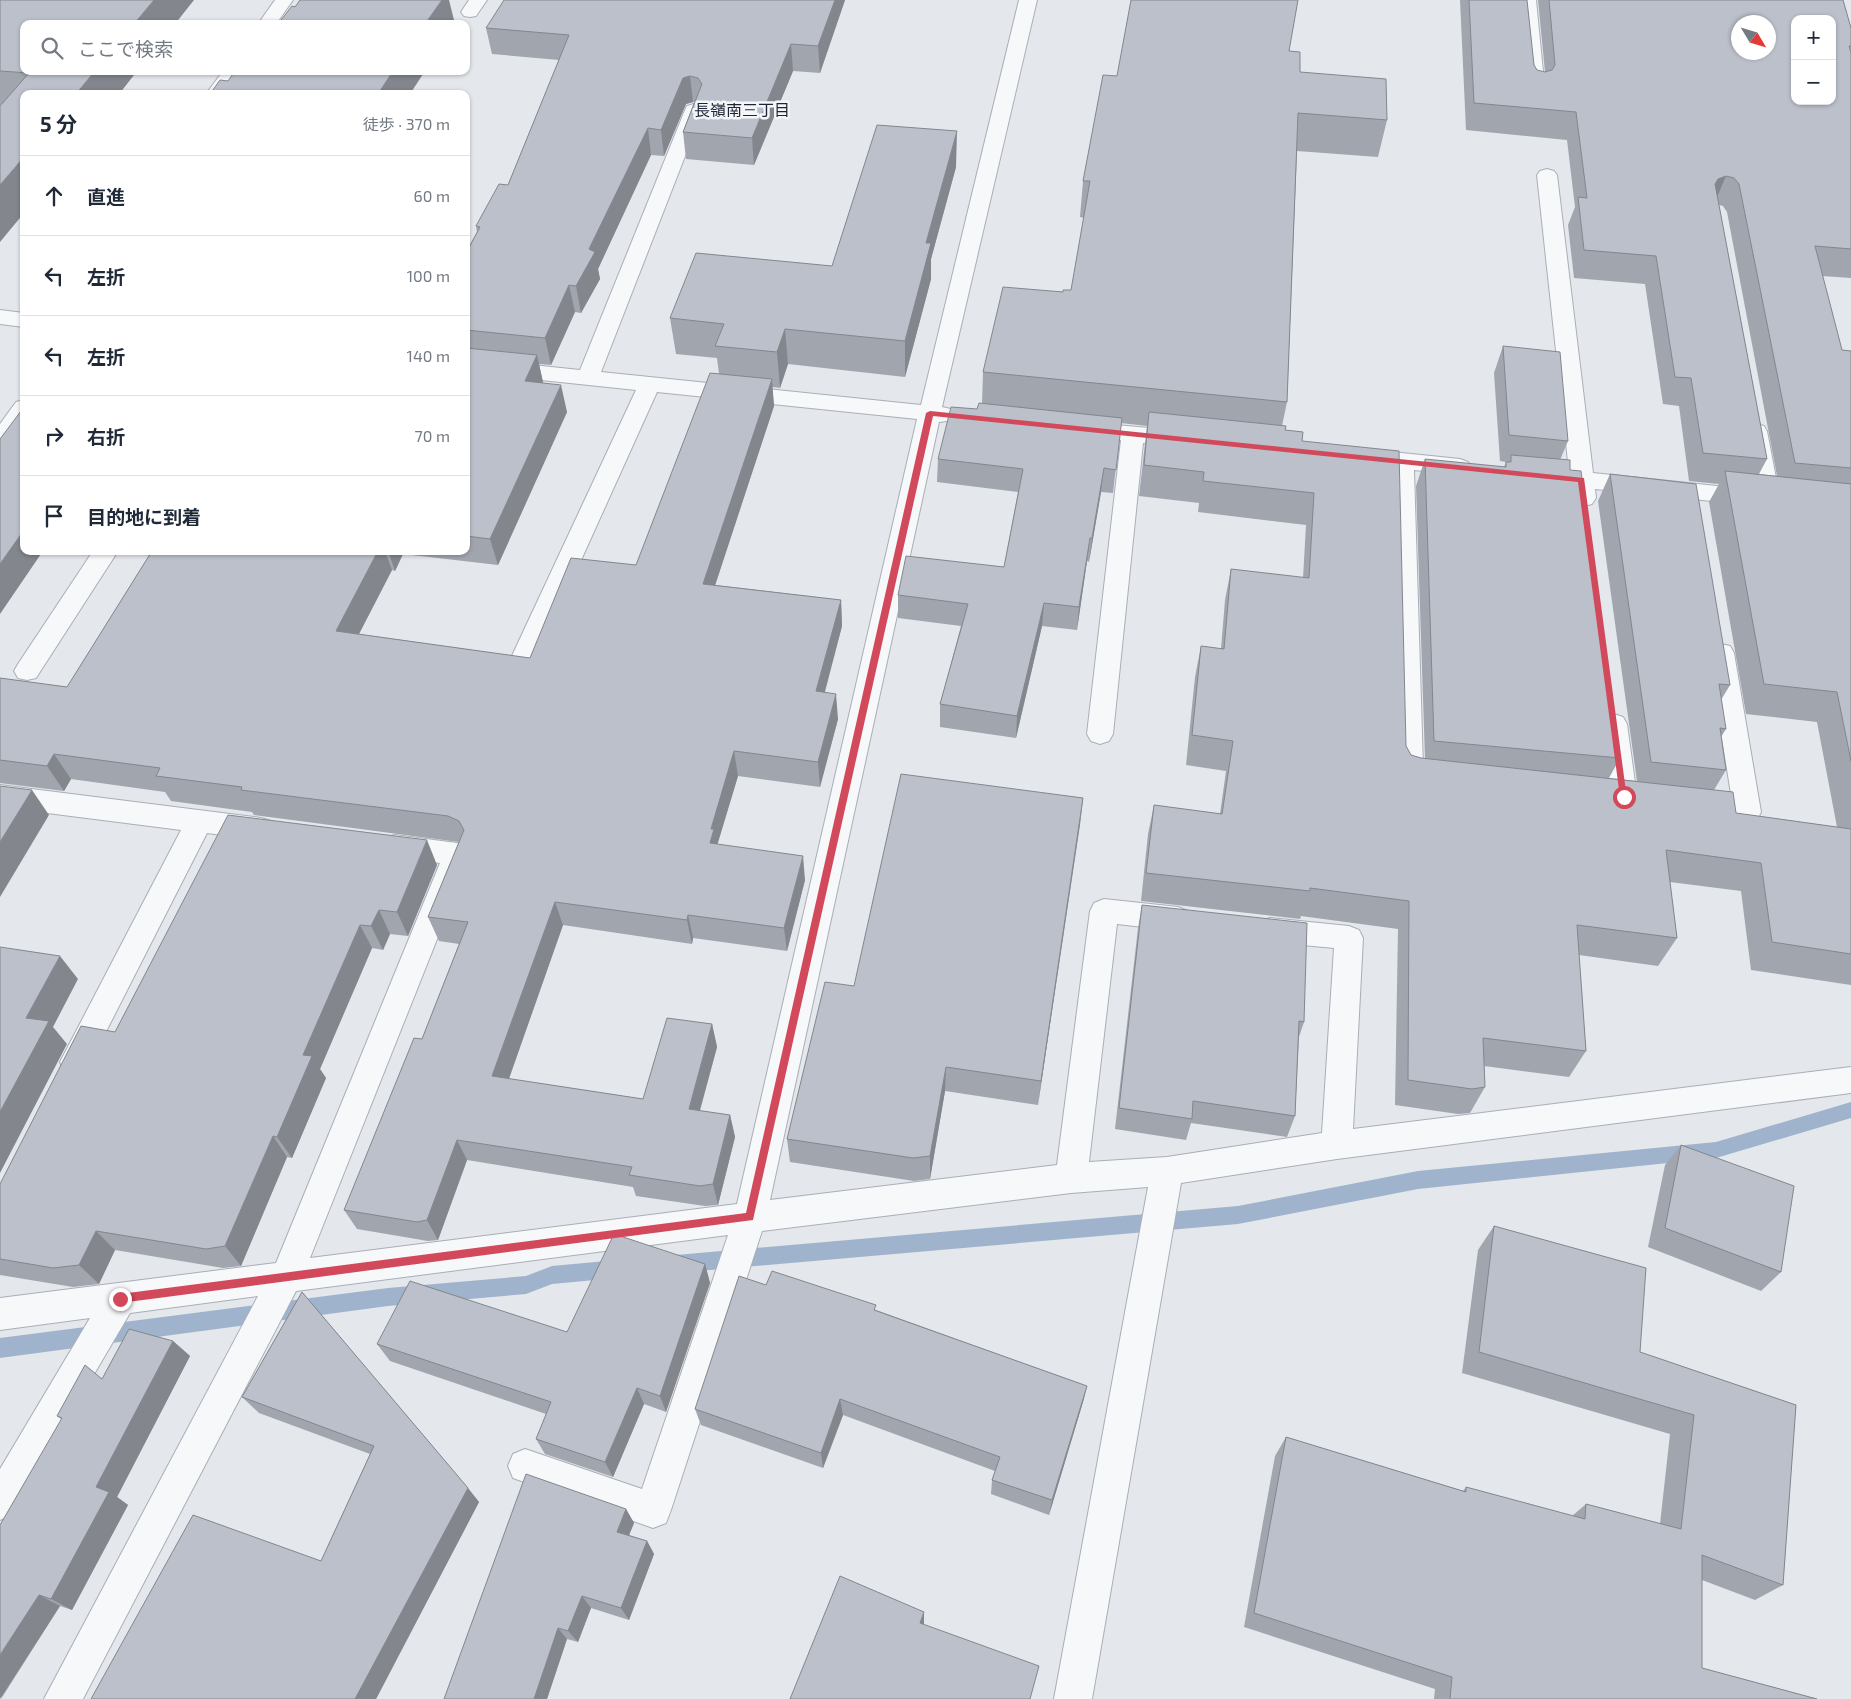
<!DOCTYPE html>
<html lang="ja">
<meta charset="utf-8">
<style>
body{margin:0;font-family:"Exo 2","Noto Sans JP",sans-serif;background:#f2f2f3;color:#1f2937}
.controls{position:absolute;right:15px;top:15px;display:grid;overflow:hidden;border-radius:10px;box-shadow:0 1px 4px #0004}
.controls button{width:45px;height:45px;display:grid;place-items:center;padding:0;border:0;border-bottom:1px solid #e0e1e3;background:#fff;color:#1f2937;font:25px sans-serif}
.compass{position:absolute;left:1731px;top:15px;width:45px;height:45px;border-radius:50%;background:#fff;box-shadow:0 1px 4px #0004;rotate:128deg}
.stop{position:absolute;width:15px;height:15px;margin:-11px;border:4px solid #d1495b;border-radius:50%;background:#fff}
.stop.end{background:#d1495b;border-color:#fff;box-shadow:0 1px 5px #0008}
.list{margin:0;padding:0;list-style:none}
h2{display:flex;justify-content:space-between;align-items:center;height:65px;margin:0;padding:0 20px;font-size:21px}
h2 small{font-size:16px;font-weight:400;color:#747a83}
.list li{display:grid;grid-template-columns:32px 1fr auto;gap:15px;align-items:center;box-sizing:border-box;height:80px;padding:0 20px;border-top:1px solid #e0e1e3}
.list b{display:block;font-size:19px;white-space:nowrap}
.list em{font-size:16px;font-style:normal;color:#747a83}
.icon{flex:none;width:28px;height:28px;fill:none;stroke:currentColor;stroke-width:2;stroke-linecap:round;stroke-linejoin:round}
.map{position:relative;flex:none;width:1851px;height:1699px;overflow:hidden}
.search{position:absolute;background:#fff;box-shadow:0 1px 4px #0004;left:20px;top:20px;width:450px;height:55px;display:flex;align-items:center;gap:12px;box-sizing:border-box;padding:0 18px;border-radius:10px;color:#747a83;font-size:19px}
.panel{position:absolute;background:#fff;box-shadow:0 1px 4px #0004;left:20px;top:90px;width:450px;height:465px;border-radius:10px}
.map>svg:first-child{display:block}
</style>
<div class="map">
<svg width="1851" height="1699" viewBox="0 0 1851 1699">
<rect width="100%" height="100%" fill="#e4e7ec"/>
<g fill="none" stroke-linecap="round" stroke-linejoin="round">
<g fill="#9fb4cc" fill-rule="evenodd">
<path d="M1851,1102V1118L1716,1158L1418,1189L1238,1224L676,1273L669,1270L666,1264L669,1258L676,1255L1238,1206L1418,1171L1716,1142Z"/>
<path d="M617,1260L624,1263L627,1269L624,1275L617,1278L552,1284L526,1294L388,1306L0,1358V1338L388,1288L526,1276L552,1266Z"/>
</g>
<g stroke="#a9aeb7" stroke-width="2">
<g id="minor">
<path d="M275,0H293L276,24H258Z"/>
<path d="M469,0H487L476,16L470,17L464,16L461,12Z"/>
<path d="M1019,0H1037L942,407L955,410L958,415L955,420L939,422L770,1200L1057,1165L1090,911L1094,903L1104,899L1178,907L1188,911L1192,919L1188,927L1178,931L1117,924L1089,1162L1167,1157L1322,1133L1334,948L1270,942L1260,938L1256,930L1260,922L1270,918L1349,926L1359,930L1363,938L1353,1129L1851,1067V1093L1337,1159L1181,1183L1092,1699H1054L1148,1187L1071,1193L762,1231L671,1510L666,1523L653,1528L513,1478L508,1466L513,1454L525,1449L642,1489L728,1235L296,1291L83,1699H44L258,1296L130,1313L12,1514L0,1520V1469L90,1318L0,1330V1298L276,1263L440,863L395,857L385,854L381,846L385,838L395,835L457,843L467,846L471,854L310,1258L737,1204L917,419L657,392L536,660L532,667L523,669L514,667L510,660L636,390L466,372V358L580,370L685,110L687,106L694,104L701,106L703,110L601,372L921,405Z"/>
<path d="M1518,0H1536L1545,92L1543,96L1536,98L1529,96L1527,92Z"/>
<path d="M223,71H241L225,94H206Z"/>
<path d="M1547,169L1554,171L1557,175L1593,473L1755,490L1745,431L1748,426L1756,424L1764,426L1767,431L1780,499L1776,505C1766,508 1761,502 1751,505L1595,489L1596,498L1592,504L1584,506L1576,504L1572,498L1571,486L1537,482L1533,476L1537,470L1545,468L1569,471L1537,175L1540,171Z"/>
<path d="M0,310L24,313V327L0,324Z"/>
<path d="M24,400V423L8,445L0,448V424L16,402Z"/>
<path d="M1082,422L1183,431L1191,434L1194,439L1191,444L1183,447L1143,443L1113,734L1109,741L1100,744L1091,741L1087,734L1121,440L1074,434L1071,429L1074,424Z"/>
<path d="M1363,449L1460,459L1468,462L1471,467L1468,472L1460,475L1414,470L1423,767L1430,770L1434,777L1430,784L1421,787L1401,783L1397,776L1391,468L1355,462L1352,457L1355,452Z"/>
<path d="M93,551H118L36,678L27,680L18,678L14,671L18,664Z"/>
<path d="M1721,644L1730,646L1734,653L1761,812L1757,820C1738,826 1709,821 1690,815L1687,807L1690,799L1700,796L1732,800L1708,653L1712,646Z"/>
<path d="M1614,714L1623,717L1627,724L1637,797L1634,805L1624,808L1614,805L1611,797L1601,724L1605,717Z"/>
<path d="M0,785L261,818L271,821L275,829L271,837L261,840L207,833L86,1071L75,1075L64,1071L60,1062L181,830L0,807Z"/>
</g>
</g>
<use href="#minor" fill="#f7f8fa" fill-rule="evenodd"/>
</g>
<g fill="#a1a5ae" fill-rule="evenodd">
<path d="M0,0L24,71H137L119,94H24L0,105Z"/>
<path d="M845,0L820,73L793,71L754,165L686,159L683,132L694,102H693L686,104L664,156L651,155L598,269L600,279L581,313L575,312L551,365L539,364L543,383L567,412L498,565L403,554L395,571L392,570L359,634L530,658L636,565L719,374L717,358L676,354L670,318L832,266L956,167L931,259V279L905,377L788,364L780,388L772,387L774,406L715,585L841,600L842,626L825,692L838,719L820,787L738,776L717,844L805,880L787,951L693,938L692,944L563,925L509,1079L643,1099L712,1024L717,1047L700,1111L730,1115L735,1137L718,1205L705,1206L636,1196L633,1187L467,1160L438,1240L428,1241L357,1229L344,1210L422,1039L459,944L439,941L428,917L459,842L254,815L252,812L171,801L165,792L71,779L64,791L0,783V678L67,687L149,556L146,551H466V253L477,232L476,226L508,185L559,60L492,54L486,28Z"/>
<path d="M1460,0H1527L1534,65L1537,70L1545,72L1538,0H1843L1851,28V278L1822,276L1842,350L1851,351V985L1751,970L1741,891L1670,882L1677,938L1658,966L1579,955L1586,1051L1569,1077L1484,1066L1485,1087L1470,1113L1458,1114L1395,1105L1398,929L1301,916L1300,919L1141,901L1148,834L1154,805L1220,814L1226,771L1186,765L1195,677L1201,646L1221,649L1225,600L1231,569L1303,578L1306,525L1198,512L1199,503L1139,496L1147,426L1121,423L1113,493L1101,492L1089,562L1087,561L1077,630L1042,626L1016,738L940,727V704L961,626L898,618V595L1004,567L1018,492L937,482L938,459L982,404L983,372L1063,292L1071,290L1084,218L1080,217L1083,181L1117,76L1289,51L1300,72L1387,120L1378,157L1297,151L1287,402L1282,426L1285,430L1302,441L1406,746L1411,755L1425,759L1416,486L1425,459L1504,467L1506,462L1500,461L1494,373L1503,346L1568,441L1560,460L1570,470L1620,758L1609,778L1637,781L1598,501L1610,474L1730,685L1721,700L1726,729L1721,737L1726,770L1714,790L1736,813L1837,827L1817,722L1746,714L1709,502L1719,484L1689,481L1679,406L1663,404L1645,284L1574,278L1568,225L1575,207L1567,140L1466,130ZM1719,205L1723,206L1727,212L1777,476L1759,474L1767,459Z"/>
<path d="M1083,798L1038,1105L945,1091L930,1179L914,1181L790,1162L787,1139L854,986Z"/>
<path d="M437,865L408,936L390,934L383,950L372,948L320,1069L326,1078L292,1158L287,1157L241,1266L223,1268L115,1250L99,1284L73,1287L0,1275V1184L115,1032Z"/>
<path d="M1142,905L1304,1022L1299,1037L1295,1116L1287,1137L1191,1123L1186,1140L1115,1129L1138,928Z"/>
<path d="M1681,1145L1781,1272L1761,1291L1648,1247L1665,1165Z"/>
<path d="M1494,1226L1640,1352L1796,1405L1783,1585L1755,1600L1702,1580V1668L1817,1699H1434L1435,1689L1244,1627L1275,1456L1286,1437L1463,1491L1466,1487L1572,1516L1586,1504L1660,1524L1670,1434L1462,1373L1478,1250Z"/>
<path d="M705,1264L710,1283L666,1412L644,1404L613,1477L545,1454L536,1439L546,1414L390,1361L377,1344L567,1332Z"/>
<path d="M766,1285L876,1310L1087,1386L1083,1402L1049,1515L991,1494L992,1480L995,1471L843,1415L823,1468L701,1425L695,1409Z"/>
<path d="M302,1292L479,1502L376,1699H91L321,1561L370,1454L259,1413L242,1397Z"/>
<path d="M173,1341L190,1356L117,1497L128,1505L72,1610L60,1606L1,1699L61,1419L57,1416L102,1379Z"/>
<path d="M626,1509L634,1523L629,1535L647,1541L654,1554L629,1620L591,1608L578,1642L567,1639L547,1699H444Z"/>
</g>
<g fill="#83868d">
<path d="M154,0H194L175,24H134Z"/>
<path d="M442,0H449L455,24H425Z"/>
<path d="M835,0H845L820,73L818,46Z"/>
<path d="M791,44L793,71L754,165L752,138Z"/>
<path d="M95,71H137L119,94H76Z"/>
<path d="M393,71H425L410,94H378Z"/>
<path d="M690,76L693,102L686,104L664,156L661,130L683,78Z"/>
<path d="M648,128L651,155L598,269L600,279L581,313L576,286L589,249Z"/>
<path d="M957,131L956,167L931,259V279L905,377V341L926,243Z"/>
<path d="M24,157V213L0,242V185Z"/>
<path d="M1726,176L1714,204L1715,184L1718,179Z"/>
<path d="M569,285L575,312L551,365L545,338Z"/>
<path d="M785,329L788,364L780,388L777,352Z"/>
<path d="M537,355L543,382L531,408L525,381Z"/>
<path d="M772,379L774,406L707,610L703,584Z"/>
<path d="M561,385L567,412L498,565L490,539Z"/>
<path d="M1104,468L1101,492L1089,562L1092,538Z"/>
<path d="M24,530V551H43L0,614V564Z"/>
<path d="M1090,538L1087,561L1077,630L1079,607Z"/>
<path d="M378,551H385L392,570L347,657L336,631Z"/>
<path d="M388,551H402L403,554L395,571Z"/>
<path d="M841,600L842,626L818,717L816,691Z"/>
<path d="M1044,603L1042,626L1016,738L1017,716Z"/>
<path d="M836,694L838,719L820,787L818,762Z"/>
<path d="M734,751L738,776L717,846L710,843L711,829Z"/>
<path d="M54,754L71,779L64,791L47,766Z"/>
<path d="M32,790L49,815L0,897V842Z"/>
<path d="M1083,798L1080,825L1038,1105L1041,1081Z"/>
<path d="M427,840L437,865L408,936L397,912Z"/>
<path d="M803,856L805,880L787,951L784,928Z"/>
<path d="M555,902L563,925L502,1098L492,1076Z"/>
<path d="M379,910L390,934L383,950L371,926Z"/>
<path d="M688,915L693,938L692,944L687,920Z"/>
<path d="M360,925L372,948L320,1069L326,1078L292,1158L277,1137L303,1055Z"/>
<path d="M60,956L78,979L53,1027L67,1044L0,1173V1112L26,1018Z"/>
<path d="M712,1024L717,1047L694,1131L689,1109Z"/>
<path d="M946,1067L945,1091L930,1179V1156Z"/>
<path d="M730,1115L735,1137L718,1205L713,1184Z"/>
<path d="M273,1136L287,1157L241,1266L225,1246Z"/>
<path d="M457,1140L467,1160L438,1240L427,1220Z"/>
<path d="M96,1231L115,1250L99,1284L79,1265Z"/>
<path d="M705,1264L710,1283L666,1412L660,1396Z"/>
<path d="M173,1341L190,1356L117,1497L128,1505L72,1610L51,1599L96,1487Z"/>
<path d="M1087,1386L1083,1402L1049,1515L1052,1500Z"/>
<path d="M637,1388L644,1404L613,1477L605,1462Z"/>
<path d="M840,1399L843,1415L823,1468L821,1453Z"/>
<path d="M468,1488L479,1502L376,1699H355Z"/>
<path d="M626,1509L634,1523L625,1545L617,1532Z"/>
<path d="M647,1541L654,1554L629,1620L621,1608Z"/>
<path d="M39,1595L60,1606L0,1699V1655Z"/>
<path d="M582,1596L591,1608L578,1642L568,1631Z"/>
<path d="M924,1612V1624L920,1635V1623Z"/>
<path d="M558,1628L567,1639L547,1699H534Z"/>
</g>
<g fill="#bbc0ca" stroke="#83868d" fill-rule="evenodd">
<path d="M0,0H154L134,24H24V71H95L76,94H24V157L0,185V106L29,73L0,71Z"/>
<path d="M300,0H442L425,24H278L292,6L295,7Z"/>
<path d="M504,0H835L818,46L791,44L752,138L683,132L702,84L698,78L690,76L683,78L661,130L648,128L589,249L595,252L576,286L569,285L545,338L466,330V253L480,227L476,226L499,184L508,185L569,35L486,28Z"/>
<path d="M1131,0H1298L1289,51L1300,52V72L1386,79L1387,120L1298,113L1287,402L983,372L1003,287L1063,292V290H1071L1090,181H1083L1103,75L1117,76Z"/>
<path d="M1469,0H1527L1534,65L1537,70L1545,72L1552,70L1555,65L1549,0H1843L1851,28V46H1849L1851,53V249L1815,246L1842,350L1851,351V468L1795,463L1739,184L1734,178L1726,176L1718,179L1715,184L1767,459L1703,453L1691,378L1675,377L1656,256L1584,250L1578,197L1587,198L1576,112L1474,103ZM1795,19H1832V101H1795ZM1738,22H1768V52H1738Z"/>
<path d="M235,71H393L378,94H210L220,80L228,81Z"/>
<path d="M877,125L957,131L926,243H931L905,341L785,329L777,352L715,346L724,324L670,318L696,253L832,266Z"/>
<path d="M1503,346L1560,352L1568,441L1509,435Z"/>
<path d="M466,348L537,355L525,381L561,385L490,539L466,536Z"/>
<path d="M710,373L772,379L703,584L841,600L816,691L836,694L818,762L734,751L711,829H714L710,843L803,856L784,928L688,915L687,920L555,902L492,1076L643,1099L667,1018L712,1024L689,1109L730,1115L713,1184L700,1186L629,1175L632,1167L457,1140L427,1220L417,1222L344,1210L414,1038L422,1039L468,922L428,917L464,830L459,821L448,816L241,790L242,787L156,776L160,768L54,754L47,766L0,760V678L67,687L152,551H378L336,631L530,658L571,558L636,565Z"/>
<path d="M979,403L1122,418L1116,470L1104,468L1092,538H1090L1079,607L1044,603L1017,716L940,704L968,604L898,595L906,556L1004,567L1023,469L938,459L951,407L977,409Z"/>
<path d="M24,407V530L0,564V439Z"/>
<path d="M1149,412L1286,426L1285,430L1303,432L1302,441L1399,451L1406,746L1411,755L1421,758L1733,792L1736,813L1851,829V954L1772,942L1761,863L1666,850L1677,938L1577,925L1586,1051L1483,1038L1485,1087L1472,1089L1408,1080L1409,901L1310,888V891L1146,873L1154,805L1222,814L1233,741L1192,735L1201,646L1224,649L1231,569L1309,578L1314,493L1203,481L1204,472L1144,465Z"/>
<path d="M1511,455L1570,460V470L1581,471L1620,758L1434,741L1425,459L1506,467V462H1511Z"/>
<path d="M1725,471L1851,484V761L1837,692L1764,684Z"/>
<path d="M1610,474L1696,484L1730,685L1719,684L1726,729L1720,728L1726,770L1651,762Z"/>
<path d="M901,774L1083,798L1041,1081L946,1067L930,1156L913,1158L787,1139L825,982L854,986Z"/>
<path d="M0,786L32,790L0,842Z"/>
<path d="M228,815L427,840L397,912L379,910L371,926L360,925L303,1055L312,1056L277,1137L273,1136L225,1246L206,1249L96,1231L79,1265L53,1268L0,1259V1184L81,1026L115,1032Z"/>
<path d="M1142,905L1307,923L1304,1022L1299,1021L1295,1116L1193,1101L1192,1119L1119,1108Z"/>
<path d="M0,947L60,956L26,1018L49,1021L0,1112Z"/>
<path d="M1681,1145L1794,1186L1781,1272L1665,1228Z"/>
<path d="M1494,1226L1646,1268L1640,1352L1796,1405L1783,1585L1702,1555V1668L1817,1699H1450L1452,1677L1254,1613L1286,1437L1466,1492V1487L1585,1519L1586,1504L1681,1529L1694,1415L1479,1352Z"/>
<path d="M614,1234L705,1264L660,1396L637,1388L605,1462L536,1439L551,1402L377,1344L410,1281L567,1332Z"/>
<path d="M772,1271L876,1305L874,1310L1087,1386L1052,1500L992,1480L1000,1457L840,1399L821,1453L695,1409L739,1276L766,1285Z"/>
<path d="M302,1292L468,1488L355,1699H91L193,1515L321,1561L374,1446L242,1397Z"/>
<path d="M129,1329L173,1341L96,1487L109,1492L51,1599L39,1595L0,1655V1525L62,1418L57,1416L85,1365L102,1379Z"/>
<path d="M526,1474L626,1509L617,1532L647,1541L621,1608L582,1596L568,1631L558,1628L534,1699H444Z"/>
<path d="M840,1576L924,1612L920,1623L1039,1666L1030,1699H790Z"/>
</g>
<path fill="#d1495b" d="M930,411L1584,478L1627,799H1621L1620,797L1578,482L933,416L753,1220L120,1303L117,1302V1295L120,1294L746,1213L926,413Z"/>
<g text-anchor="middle" stroke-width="5" stroke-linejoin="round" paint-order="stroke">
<g font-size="16" fill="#1d2536" stroke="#f4f6f9">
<text x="742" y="116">長嶺南三丁目</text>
</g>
</g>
</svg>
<div class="controls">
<button>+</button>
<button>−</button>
</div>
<svg class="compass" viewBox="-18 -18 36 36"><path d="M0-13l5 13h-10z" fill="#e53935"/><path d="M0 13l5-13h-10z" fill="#747a83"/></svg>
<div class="stop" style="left:1624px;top:797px"></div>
<div class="stop end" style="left:120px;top:1299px"></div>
<div class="search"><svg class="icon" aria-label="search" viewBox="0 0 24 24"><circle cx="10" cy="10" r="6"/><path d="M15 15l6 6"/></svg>ここで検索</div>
<section class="panel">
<h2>5 分<small>徒歩 · 370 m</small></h2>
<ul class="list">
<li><svg class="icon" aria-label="ahead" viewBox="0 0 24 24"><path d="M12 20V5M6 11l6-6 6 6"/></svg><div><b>直進</b></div><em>60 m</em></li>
<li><svg class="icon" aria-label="left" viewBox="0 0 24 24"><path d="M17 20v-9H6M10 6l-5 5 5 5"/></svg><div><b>左折</b></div><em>100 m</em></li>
<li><svg class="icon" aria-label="left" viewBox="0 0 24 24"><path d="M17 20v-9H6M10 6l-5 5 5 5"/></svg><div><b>左折</b></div><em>140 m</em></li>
<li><svg class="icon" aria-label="right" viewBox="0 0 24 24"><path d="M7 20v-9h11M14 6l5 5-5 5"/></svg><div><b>右折</b></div><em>70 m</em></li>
<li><svg class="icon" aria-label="arrive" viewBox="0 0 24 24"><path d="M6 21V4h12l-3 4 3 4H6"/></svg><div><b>目的地に到着</b></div></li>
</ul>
</section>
</div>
